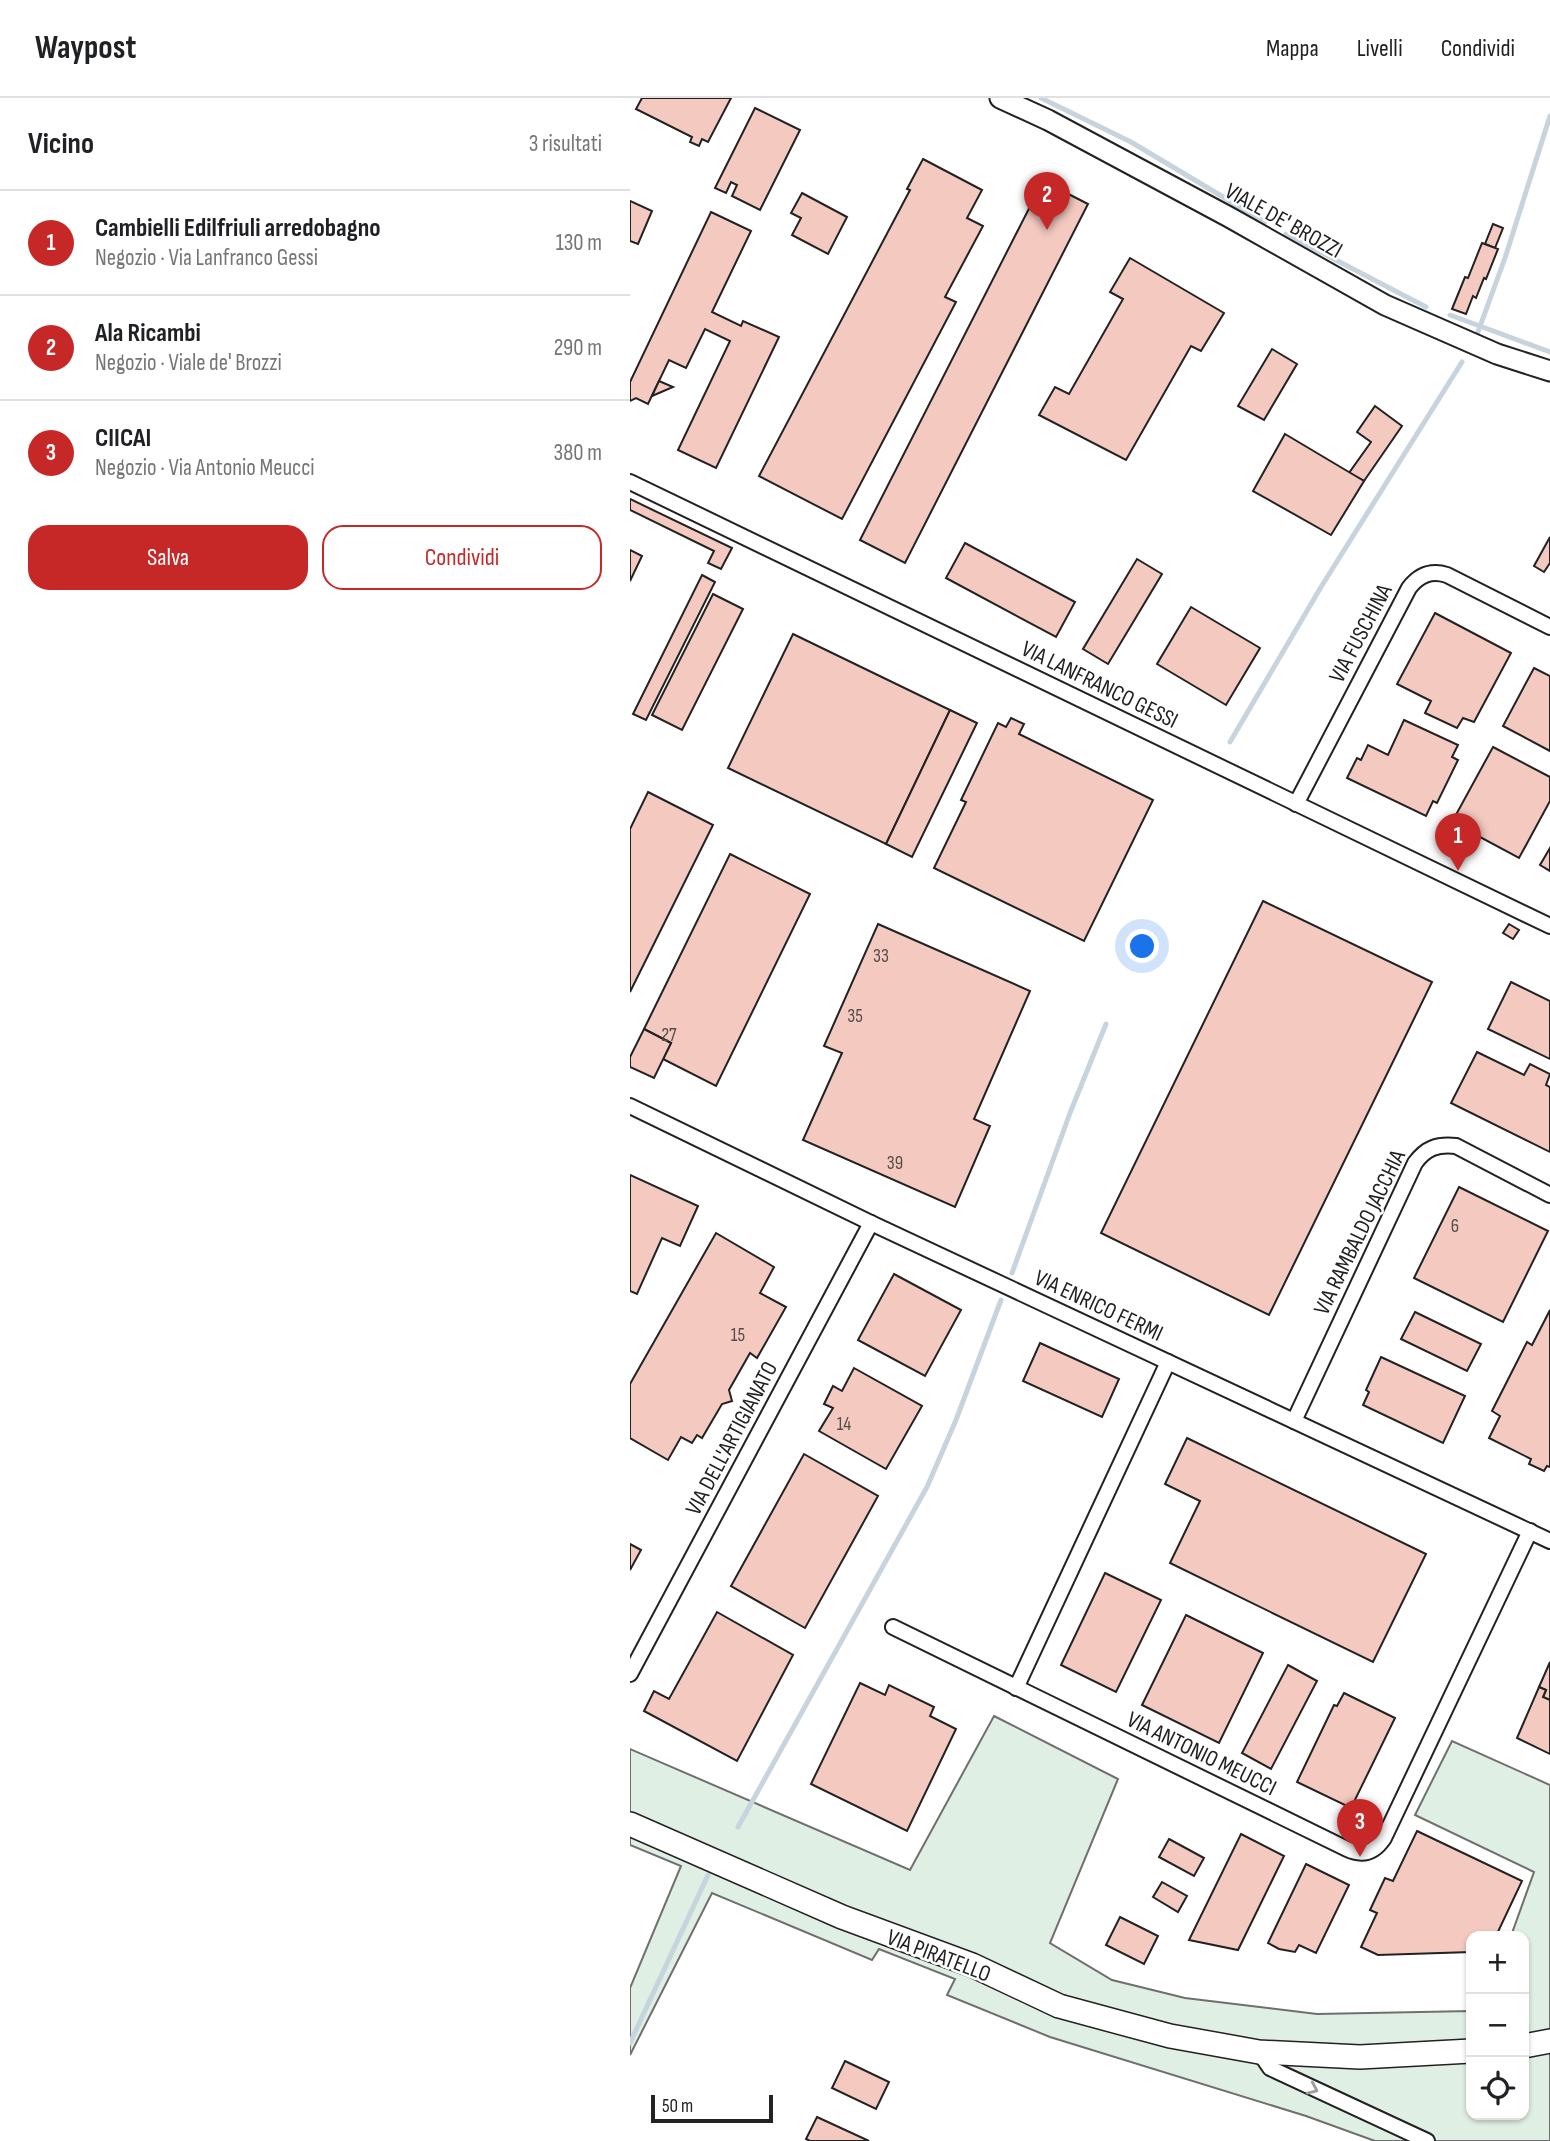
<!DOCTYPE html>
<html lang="it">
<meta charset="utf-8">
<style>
body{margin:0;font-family:"Sofia Sans Condensed",sans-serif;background:#f6f6f6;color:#202124}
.controls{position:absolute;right:21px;bottom:21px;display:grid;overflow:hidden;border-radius:14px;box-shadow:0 2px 5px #0004}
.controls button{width:63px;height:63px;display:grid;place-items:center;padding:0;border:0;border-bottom:2px solid #e0e0e0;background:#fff;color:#202124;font:35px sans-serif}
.scale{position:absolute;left:21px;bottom:18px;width:122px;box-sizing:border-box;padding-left:7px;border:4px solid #222;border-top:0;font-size:19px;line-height:24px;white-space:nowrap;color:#222;-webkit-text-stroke:5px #fff;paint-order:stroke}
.you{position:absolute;left:513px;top:849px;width:24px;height:24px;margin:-18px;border:5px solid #fff;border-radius:50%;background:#1a73e8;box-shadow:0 0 0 10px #1a73e833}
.badge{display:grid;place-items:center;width:46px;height:46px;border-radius:50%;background:#c62828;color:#fff;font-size:23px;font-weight:700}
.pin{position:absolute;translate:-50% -58px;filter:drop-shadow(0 2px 4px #0008)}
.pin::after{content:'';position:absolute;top:37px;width:24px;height:21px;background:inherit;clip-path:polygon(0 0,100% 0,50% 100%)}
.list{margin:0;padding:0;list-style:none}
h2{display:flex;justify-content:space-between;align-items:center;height:91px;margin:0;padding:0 28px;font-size:30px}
h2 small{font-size:23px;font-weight:400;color:#757577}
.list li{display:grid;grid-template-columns:46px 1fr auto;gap:21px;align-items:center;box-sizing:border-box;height:105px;padding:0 28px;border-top:2px solid #e0e0e0}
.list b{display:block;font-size:26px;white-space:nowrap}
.list p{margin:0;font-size:23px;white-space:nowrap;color:#757577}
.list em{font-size:23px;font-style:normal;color:#757577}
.actions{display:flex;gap:14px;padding:21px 28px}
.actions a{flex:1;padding:16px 0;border:2px solid #c62828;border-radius:21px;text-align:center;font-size:24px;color:#c62828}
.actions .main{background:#c62828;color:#fff}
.icon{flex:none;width:38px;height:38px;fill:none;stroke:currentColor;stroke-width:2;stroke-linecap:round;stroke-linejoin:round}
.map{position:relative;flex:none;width:920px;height:2043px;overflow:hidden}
header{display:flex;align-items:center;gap:42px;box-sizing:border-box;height:98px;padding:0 35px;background:#fff;border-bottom:2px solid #e0e0e0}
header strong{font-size:33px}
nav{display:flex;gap:38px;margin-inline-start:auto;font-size:24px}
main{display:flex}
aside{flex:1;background:#fff}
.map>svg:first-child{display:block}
</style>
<header>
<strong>Waypost</strong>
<nav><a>Mappa</a><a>Livelli</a><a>Condividi</a></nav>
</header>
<main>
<aside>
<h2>Vicino<small>3 risultati</small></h2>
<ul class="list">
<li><span class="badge">1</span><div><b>Cambielli Edilfriuli arredobagno</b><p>Negozio · Via Lanfranco Gessi</p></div><em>130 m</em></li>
<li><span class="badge">2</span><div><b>Ala Ricambi</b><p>Negozio · Viale de' Brozzi</p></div><em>290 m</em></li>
<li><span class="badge">3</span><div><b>CIICAI</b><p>Negozio · Via Antonio Meucci</p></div><em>380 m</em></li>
</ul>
<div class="actions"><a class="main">Salva</a><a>Condividi</a></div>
</aside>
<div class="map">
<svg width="920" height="2043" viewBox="0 0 920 2043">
<rect width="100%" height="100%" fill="#fff"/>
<path fill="#e0efe3" stroke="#6f6f6f" stroke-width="2" d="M364,1618L488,1681L420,1845L482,1882L555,1900L687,1916L841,1913V2017H894V1838H881L904,1774L785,1717L822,1643L920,1687V2043H745L676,2018L420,1939L317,1897L325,1881L249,1851L242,1862L82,1795L0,1957V1890L51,1768L0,1747V1651L280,1772Z"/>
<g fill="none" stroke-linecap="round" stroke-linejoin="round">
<g stroke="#c7d3dd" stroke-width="5">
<path d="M411,0L501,44L635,124"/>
<path d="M656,136L796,209"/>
<path d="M820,217L920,254"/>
<path d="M845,242L875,160L920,18"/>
<path d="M600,644L691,489L832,264"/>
<path d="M382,1175L440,1015L476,926"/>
<path d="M108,1729L297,1389L326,1322L371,1202"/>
<path d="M0,1945L78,1777"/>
</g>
</g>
<g fill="#f3c9c0" stroke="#222" stroke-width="2">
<path d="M12,0H101L78,44L72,41L69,48L60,44L62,39L6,11Z"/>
<path d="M125,10L170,32L130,112L102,98L107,87L101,84L96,95L85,90Z"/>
<path d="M293,61L352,92L337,120L353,128L315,199L326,204L212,421L129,378L280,92L277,91Z"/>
<path d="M413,83L458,106L275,465L230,442Z"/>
<path d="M172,95L217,119L198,156L162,137L171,120L161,115Z"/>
<path d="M0,103L22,113L8,146L0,143Z"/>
<path d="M81,114L121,133L82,214L111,228L113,223L149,239L86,370L48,352L100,243L75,231L56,270L39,262L18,306L6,300L0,303V284Z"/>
<path d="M863,126L873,130L865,150L855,146Z"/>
<path d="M852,145L868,151L856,181L854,180L846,200L843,198L836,216L822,211L835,179L838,180Z"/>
<path d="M500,160L594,215L571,253L561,248L496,362L409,317L425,289L439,296L493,201L480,194Z"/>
<path d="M642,251L667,266L634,322L608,308Z"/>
<path d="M29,283L43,289L22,298Z"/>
<path d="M745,308L772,328L734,383L719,375L741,344L727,334Z"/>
<path d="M655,336L734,383L701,437L623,393Z"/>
<path d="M0,401L102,450L91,471L78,465L84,453L0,412Z"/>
<path d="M920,439V465L914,474L904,468Z"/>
<path d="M335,445L445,504L426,539L316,480Z"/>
<path d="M0,452L12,458L0,483Z"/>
<path d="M507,461L532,476L478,566L453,551Z"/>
<path d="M72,477L85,484L16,622L3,616Z"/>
<path d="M83,496L113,511L52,632L22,617Z"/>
<path d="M561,509L630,550L596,607L527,566Z"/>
<path d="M805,515L881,555L844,624L833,620L827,630L795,615L801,603L767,586Z"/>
<path d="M163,536L320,612L256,746L98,670Z"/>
<path d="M904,570L920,578V653L873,628Z"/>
<path d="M320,612L347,625L282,759L256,746Z"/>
<path d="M381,620L394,626L389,636L523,702L454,843L304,770L336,704L331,702L368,625L376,629Z"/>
<path d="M774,622L828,647L822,659L828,662L807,705L803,703L796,718L717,680L727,660L731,662L738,647L758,657Z"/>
<path d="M863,649L920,679V703L889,760L822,724Z"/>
<path d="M18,694L83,727L0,894V731Z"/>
<path d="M920,750V773L910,767Z"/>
<path d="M100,756L180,796L86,988L33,961L41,945L14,931Z"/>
<path d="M633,803L802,884L639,1217L471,1135Z"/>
<path d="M248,826L400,893L344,1021L360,1028L325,1109L173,1042L212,955L194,948Z"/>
<path d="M879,826L889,832L883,841L873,835Z"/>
<path d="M881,884L920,903V961L858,931Z"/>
<path d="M14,931L41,945L24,980L0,969V959Z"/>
<path d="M847,954L894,977L900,966L920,976L916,987L920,989V1054L821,1005Z"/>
<path d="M0,1077L68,1108L50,1148L32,1140L7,1196L0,1193Z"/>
<path d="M829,1089L918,1133L873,1224L784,1180Z"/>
<path d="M86,1135L144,1169L130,1195L156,1209L127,1260L120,1255L99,1292L102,1303L92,1306L72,1340L67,1337L62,1345L51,1339L38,1362L0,1340V1286Z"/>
<path d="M264,1176L331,1212L295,1278L228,1242Z"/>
<path d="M920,1212V1369L917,1368L914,1373L899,1366L901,1361L859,1340L870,1318L862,1313L897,1244L902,1247Z"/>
<path d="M785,1214L851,1246L837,1273L771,1241Z"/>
<path d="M410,1245L489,1281L472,1319L393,1283Z"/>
<path d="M751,1259L835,1298L813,1345L733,1307L739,1294L736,1292Z"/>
<path d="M224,1270L292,1308L256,1371L189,1333L203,1310L194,1306L203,1288L212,1293Z"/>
<path d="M557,1340L796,1456L743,1564L540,1465L570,1403L535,1386Z"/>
<path d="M174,1356L248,1398L175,1530L101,1488Z"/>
<path d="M0,1446L11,1452L0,1472Z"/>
<path d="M475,1475L531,1502L486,1594L431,1567Z"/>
<path d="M87,1514L163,1557L107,1663L14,1613L24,1593L39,1601Z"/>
<path d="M556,1517L633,1555L589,1645L512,1607Z"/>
<path d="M920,1564V1602L913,1599L916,1592L909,1589Z"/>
<path d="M658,1567L687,1583L641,1671L612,1655Z"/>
<path d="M230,1585L255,1597L259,1587L304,1609L300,1618L326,1631L277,1733L181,1686Z"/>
<path d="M909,1589L916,1592L913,1599L920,1602V1656L887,1640Z"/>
<path d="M714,1595L765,1620L721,1710L667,1684L704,1607L707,1608Z"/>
<path d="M787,1733L892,1783L866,1838H841V1854L748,1857L731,1849L747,1815L740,1812L755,1780L763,1783Z"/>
<path d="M611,1736L654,1758L608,1852L559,1842Z"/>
<path d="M539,1741L574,1760L564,1778L529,1759Z"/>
<path d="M676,1766L719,1787L686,1855L669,1847L665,1854L649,1851L638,1845Z"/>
<path d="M532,1784L557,1798L548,1814L523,1799Z"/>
<path d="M490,1819L528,1838L514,1866L476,1847Z"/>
<path d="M215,1963L259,1984L246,2011L202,1990Z"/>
<path d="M187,2019L239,2043H180L176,2041Z"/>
</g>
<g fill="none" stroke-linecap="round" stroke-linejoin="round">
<g stroke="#222" stroke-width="18">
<g id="minor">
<path d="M0,384L920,828"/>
<path d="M666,706L779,490C789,477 801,472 817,477L920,529"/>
<path d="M0,1008L241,1125L920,1443"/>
<path d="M664,1323L785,1065C796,1050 807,1046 826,1048L920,1097"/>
<path d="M263,1529L717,1751C732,1758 744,1755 754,1740L900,1433"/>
<path d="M0,1576L241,1125"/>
<path d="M386,1590L538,1264"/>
<path d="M629,1954L640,1970L797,2043"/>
</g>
</g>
<g stroke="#222" stroke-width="23">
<path id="tertiary" d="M370,0L418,22L599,119L755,207L867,256L920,273"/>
</g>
<g stroke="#222" stroke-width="26">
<g id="primary">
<path d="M0,1726L212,1819L342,1867L429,1908L540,1938L629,1954L730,1959L841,1953"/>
<path d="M894,1948L920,1943"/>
</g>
</g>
<use href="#minor" stroke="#fff" stroke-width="14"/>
<use href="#tertiary" stroke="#fff" stroke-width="19"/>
<use href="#primary" stroke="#fff" stroke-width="23"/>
</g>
<defs><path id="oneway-chevron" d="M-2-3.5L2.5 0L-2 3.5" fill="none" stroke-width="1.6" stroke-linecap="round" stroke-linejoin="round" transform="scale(1.75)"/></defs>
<use stroke="#9c9c9c" href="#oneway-chevron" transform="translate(683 1991) rotate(24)"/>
<g text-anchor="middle" stroke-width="5" stroke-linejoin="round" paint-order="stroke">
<g font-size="19" fill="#564c4a">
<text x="251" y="864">33</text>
<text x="225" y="924">35</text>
<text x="39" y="943">27</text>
<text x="265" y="1071">39</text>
<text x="825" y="1134">6</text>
<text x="108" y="1243">15</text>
<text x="214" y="1332">14</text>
</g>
<g font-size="23" fill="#222" stroke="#fff">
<text transform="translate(654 122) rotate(29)" y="8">VIALE DE' BROZZI</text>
<text transform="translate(730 535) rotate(-62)" y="8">VIA FUSCHINA</text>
<text transform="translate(470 586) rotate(26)" y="8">VIA LANFRANCO GESSI</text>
<text transform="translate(729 1134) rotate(-64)" y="8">VIA RAMBALDO JACCHIA</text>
<text transform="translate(469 1207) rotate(25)" y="8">VIA ENRICO FERMI</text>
<text transform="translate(101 1340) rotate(-62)" y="8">VIA DELL'ARTIGIANATO</text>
<text transform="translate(572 1655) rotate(26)" y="8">VIA ANTONIO MEUCCI</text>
<text transform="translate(309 1857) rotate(21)" y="8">VIA PIRATELLO</text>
</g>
</g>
</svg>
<div class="controls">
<button>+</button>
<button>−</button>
<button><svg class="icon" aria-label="locate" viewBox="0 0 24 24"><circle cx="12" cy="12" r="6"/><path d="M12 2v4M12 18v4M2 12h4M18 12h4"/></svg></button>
</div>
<div class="scale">50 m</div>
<div class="you"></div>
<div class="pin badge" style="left:828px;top:773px">1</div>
<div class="pin badge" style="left:417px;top:132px">2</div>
<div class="pin badge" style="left:730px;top:1759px">3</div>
</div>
</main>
